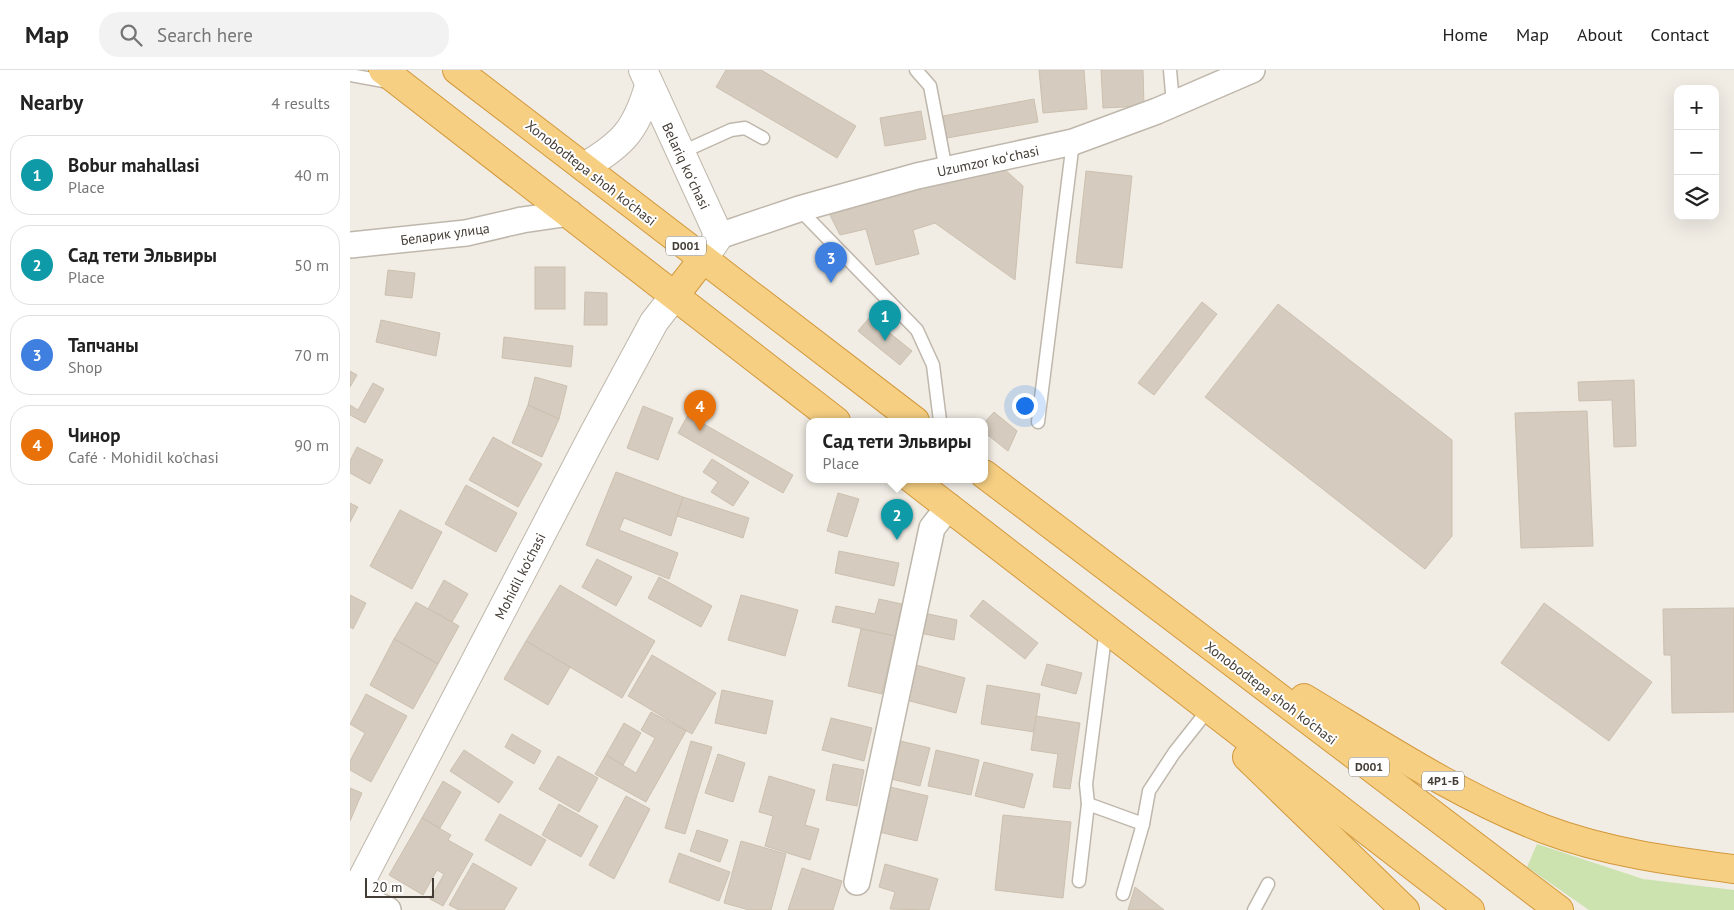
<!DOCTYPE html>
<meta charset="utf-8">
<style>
body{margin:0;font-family:"PT Sans",sans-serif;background:#f2f2f2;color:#222}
.controls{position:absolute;right:15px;top:15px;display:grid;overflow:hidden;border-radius:10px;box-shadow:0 5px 20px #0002}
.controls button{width:45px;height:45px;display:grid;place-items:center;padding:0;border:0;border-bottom:1px solid #e0e0e0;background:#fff;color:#222;font:25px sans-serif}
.scale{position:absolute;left:15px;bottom:12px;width:69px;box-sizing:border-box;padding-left:5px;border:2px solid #433d35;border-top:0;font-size:14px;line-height:18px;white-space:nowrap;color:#433d35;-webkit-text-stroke:4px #fff;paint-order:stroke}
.you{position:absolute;left:674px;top:335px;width:18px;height:18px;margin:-12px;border:4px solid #fff;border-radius:50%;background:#1a73e8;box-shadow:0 0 0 8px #1a73e833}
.badge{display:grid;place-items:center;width:32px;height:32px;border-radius:50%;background:#ec3b20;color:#fff;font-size:16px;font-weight:700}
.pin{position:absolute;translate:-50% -41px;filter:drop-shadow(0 1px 2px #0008)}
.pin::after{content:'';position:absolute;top:26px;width:18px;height:15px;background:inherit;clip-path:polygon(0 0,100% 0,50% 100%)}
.popup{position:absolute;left:456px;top:348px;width:182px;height:65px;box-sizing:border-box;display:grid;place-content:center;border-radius:10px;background:#fff;filter:drop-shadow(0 1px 4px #0005);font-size:16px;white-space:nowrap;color:#767676}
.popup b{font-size:19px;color:#222}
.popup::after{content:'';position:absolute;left:50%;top:100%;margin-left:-10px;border:10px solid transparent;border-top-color:#fff}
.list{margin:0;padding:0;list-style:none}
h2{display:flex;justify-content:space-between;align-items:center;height:65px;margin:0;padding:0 20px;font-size:21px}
h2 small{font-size:16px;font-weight:400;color:#767676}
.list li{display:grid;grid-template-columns:32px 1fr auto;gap:15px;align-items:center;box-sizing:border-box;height:80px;margin:0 10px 10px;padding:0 10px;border:1px solid #e0e0e0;border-radius:20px}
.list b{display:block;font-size:19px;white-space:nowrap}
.list p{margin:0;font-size:16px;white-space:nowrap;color:#767676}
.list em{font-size:16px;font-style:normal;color:#767676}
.icon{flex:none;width:28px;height:28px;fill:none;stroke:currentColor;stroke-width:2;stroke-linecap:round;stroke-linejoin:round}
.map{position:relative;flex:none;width:1384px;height:840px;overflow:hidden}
header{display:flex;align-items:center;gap:30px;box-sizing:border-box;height:70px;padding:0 25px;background:#fff;border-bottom:1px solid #e0e0e0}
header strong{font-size:24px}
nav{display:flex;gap:28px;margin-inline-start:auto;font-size:18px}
.search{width:350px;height:45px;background:#f2f2f2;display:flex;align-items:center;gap:12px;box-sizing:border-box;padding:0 18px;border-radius:20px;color:#767676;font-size:19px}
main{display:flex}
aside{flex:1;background:#fff}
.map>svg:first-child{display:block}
</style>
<header>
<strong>Map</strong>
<div class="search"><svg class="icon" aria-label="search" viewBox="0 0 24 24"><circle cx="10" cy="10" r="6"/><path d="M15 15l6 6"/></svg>Search here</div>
<nav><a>Home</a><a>Map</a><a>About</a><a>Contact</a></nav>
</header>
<main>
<aside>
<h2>Nearby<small>4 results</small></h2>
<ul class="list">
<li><span class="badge" style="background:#0f9aa8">1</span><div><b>Bobur mahallasi</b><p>Place</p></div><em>40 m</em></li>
<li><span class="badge" style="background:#0f9aa8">2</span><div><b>Сад тети Эльвиры</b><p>Place</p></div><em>50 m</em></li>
<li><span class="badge" style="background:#3f7fe0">3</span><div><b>Тапчаны</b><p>Shop</p></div><em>70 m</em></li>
<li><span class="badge" style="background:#e8710a">4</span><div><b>Чинор</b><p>Café · Mohidil ko'chasi</p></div><em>90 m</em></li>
</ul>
</aside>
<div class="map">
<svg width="1384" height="840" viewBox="0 0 1384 840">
<rect width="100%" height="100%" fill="#f1ede5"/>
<path fill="#cde3af" d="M1187,774L1293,809L1384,820V840H1239L1177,797Z"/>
<g fill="#d5cbbe" stroke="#ccc0af">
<path d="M376,0H411L506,56L487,88L366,17Z"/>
<path d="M689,0H734L737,39L693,43Z"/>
<path d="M751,0H793L794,36L753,38Z"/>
<path d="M684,29L688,52L597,68L593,46Z"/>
<path d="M571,41L576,69L535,76L530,48Z"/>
<path d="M653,98L673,116L665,210L585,153L563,160L569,184L526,195L516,159L490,165L477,139Z"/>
<path d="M736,101L782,106L772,198L726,193Z"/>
<rect x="185" y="197" width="30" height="42"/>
<path d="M38,200L65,203L62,228L35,225Z"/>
<path d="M235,222L257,223V255H234Z"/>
<path d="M852,232L867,244L804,325L788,313Z"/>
<path d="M928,234L1102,370V466L1075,499L855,327Z"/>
<path d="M520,247L562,281L550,295L508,261Z"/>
<path d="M31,250L90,263L86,286L26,272Z"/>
<path d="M154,267L223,276L221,297L152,288Z"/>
<path d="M0,301L7,305L0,317Z"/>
<path d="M185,307L217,316L209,349L178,335Z"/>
<path d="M1284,310L1286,376L1264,377L1262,330L1229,331L1228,312Z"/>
<path d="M23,313L34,319L15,353L0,345V335L8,340Z"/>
<path d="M178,335L209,349L192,387L162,373Z"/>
<path d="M293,336L323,348L308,390L277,378Z"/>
<path d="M1237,341L1243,476L1171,478L1165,343Z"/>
<path d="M644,342L667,361L658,381L634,362V353Z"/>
<path d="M338,345L443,405L433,423L328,363Z"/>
<path d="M143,367L192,394L168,437L119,410Z"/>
<path d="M7,377L33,390L20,414L0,403V391Z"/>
<path d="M362,389L399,412L383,436L361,422L368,412L353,402Z"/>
<path d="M266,402L333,427L321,466L274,448L269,460L328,483L319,509L236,475Z"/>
<path d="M116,415L167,443L146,482L95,454Z"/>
<path d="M488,423L509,429L497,467L477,461Z"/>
<path d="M333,427L399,448L393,468L327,446Z"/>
<path d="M0,433L8,437L0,452Z"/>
<path d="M50,440L92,462L62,519L20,496Z"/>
<path d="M489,481L549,493L544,516L485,503Z"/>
<path d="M247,489L282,507L266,536L232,517Z"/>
<path d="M309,507L362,536L351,557L298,528Z"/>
<path d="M94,510L118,524L102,552L78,539Z"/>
<path d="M210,515L305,571L272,628L176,571Z"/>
<path d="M0,525L16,533L3,559L0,557Z"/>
<path d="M391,525L448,540L435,586L378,570Z"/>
<path d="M529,529L552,534L545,566L482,552L486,536L525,544Z"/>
<path d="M633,530L688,573L675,589L620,546Z"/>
<path d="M66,532L109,556L88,594L44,569Z"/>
<path d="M1194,533L1302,612L1259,671L1151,593Z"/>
<path d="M1384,538V642L1322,643L1321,585H1314L1313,539Z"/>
<path d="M569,542L607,550L604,570L565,562Z"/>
<path d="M511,559L545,566L532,624L498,616Z"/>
<path d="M44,569L88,594L63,639L20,615Z"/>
<path d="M176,571L220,597L198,635L154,609Z"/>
<path d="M302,585L366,623L342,664L278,626Z"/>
<path d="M697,594L732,603L726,624L691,615Z"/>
<path d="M566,595L615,608L606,643L556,630Z"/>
<path d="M637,615L690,624L684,662L631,654Z"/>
<path d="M372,620L423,631L416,664L365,653Z"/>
<path d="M16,624L57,646L21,712L0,700V691L15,663L0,654Z"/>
<path d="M301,642L336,661L296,732L245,704L256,685L286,703L305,668L291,660Z"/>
<path d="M686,646L730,653L720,719L703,717L708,684L681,680Z"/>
<path d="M481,648L522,658L514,691L472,680Z"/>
<path d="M274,653L291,663L273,695L256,685Z"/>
<path d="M162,664L191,681L184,694L155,677Z"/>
<path d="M546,670L580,678L570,716L537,708Z"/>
<path d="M341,671L362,677L335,764L315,758Z"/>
<path d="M114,680L163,712L149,733L100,701Z"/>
<path d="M586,680L629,690L621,725L578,716Z"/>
<path d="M368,684L395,693L383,732L355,723Z"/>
<path d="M208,686L248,708L229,742L189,719Z"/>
<path d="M634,692L683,704L674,738L625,726Z"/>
<path d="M483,694L514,700L507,736L476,730Z"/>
<path d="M419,706L465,720L455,755L469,759L460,790L415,776L423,746L409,742Z"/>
<path d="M93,711L111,722L90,758L72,748Z"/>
<path d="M536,716L578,726L567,771L525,761Z"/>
<path d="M0,718L12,723L0,751Z"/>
<path d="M276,726L300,739L264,809L239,795Z"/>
<path d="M209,734L248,756L231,787L192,765Z"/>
<path d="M150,744L196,770L181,796L135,770Z"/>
<path d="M653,745L721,752L713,828L645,820Z"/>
<path d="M72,748L101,765L98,770L123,784L93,836L80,829L94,804L87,800L73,825L39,805Z"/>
<path d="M347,760L378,770L370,792L340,781Z"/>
<path d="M391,771L436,784L421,840H399L374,833Z"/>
<path d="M329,783L380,802L369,831L319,812Z"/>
<path d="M123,793L167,818L154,840H109L99,835Z"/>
<path d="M535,794L588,809L579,840L540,839L545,822L529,817Z"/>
<path d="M452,798L492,811L483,840H438Z"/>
<path d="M785,817L814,840H778Z"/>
</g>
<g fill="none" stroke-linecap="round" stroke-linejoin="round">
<g stroke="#bfb7ab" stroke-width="15">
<g id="service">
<path d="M566,0L580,16L596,100"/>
<path d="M820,0L823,34"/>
<path d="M0,5L39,12"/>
<path d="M330,83L381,60L395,58L413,68"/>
<path d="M449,139L567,260L583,295L590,351"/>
<path d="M688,352L723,72"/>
<path d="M738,734L793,754"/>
<path d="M729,811L738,734L736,714L756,559"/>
<path d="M773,824L793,754L799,721L824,683L854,645"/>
<path d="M904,840L918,814"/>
</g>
</g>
<g stroke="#bfb7ab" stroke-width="28">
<g id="minor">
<path d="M369,166L449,139L567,106L723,72L807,41L902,0"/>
<path d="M0,175L116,163L172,150L220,143"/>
<path d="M507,812L582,458L599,436"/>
<path d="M0,823L38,840"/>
</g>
</g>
<g stroke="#bfb7ab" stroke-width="30">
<g id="tertiary">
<path d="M293,0L369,166L353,189"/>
<path d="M234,97C273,74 286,60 299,16"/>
<path d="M0,832L243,365L304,252L325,225"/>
</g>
</g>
<g stroke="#d3993d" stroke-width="30">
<g id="trunk">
<path d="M33,0L486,351"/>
<path d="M107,0L565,351"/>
<path d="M325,225L353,189"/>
<path d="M634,404L1209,840"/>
<path d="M562,409L1120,840"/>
<path d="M954,628C1032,675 1109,726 1194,759C1255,782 1320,791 1384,799"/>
<path d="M897,687L1055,840"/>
</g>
</g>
<use href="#service" stroke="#fff" stroke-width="12"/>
<use href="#minor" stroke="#fff" stroke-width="25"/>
<use href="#tertiary" stroke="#fff" stroke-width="28"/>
<use href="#trunk" stroke="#f6cf82" stroke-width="28"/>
</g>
<g text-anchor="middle" stroke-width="4" stroke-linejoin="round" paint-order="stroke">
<g fill="#fff" stroke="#7b7772" stroke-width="1">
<rect x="316" y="166.5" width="40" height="19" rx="4"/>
<rect x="999" y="687.5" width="40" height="19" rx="4"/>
<rect x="1072" y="701.5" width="42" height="19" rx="4"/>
</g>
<g font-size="12" font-weight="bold" fill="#433d35">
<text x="336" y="180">D001</text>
<text x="1019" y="701">D001</text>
<text x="1093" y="715">4Р1-Б</text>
</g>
<g font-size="14" fill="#433d35" stroke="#fff">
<text transform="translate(638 91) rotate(-12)" y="5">Uzumzor koʻchasi</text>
<text transform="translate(336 96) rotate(65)" y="5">Belariq koʻchasi</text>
<text transform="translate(241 103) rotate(38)" y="5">Xonobodtepa shoh ko'chasi</text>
<text transform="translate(95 164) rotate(-8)" y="5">Беларик улица</text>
<text transform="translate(170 506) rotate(-63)" y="5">Mohidil ko'chasi</text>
<text transform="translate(921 623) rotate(37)" y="5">Xonobodtepa shoh ko'chasi</text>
</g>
</g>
</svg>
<div class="controls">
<button>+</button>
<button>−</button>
<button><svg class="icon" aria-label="layers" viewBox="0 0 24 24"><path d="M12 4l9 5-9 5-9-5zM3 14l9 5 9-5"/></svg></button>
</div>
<div class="scale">20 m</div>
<div class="you"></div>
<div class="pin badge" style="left:535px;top:271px;background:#0f9aa8">1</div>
<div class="pin badge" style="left:547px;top:470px;background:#0f9aa8">2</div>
<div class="popup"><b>Сад тети Эльвиры</b>Place</div>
<div class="pin badge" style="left:481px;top:213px;background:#3f7fe0">3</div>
<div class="pin badge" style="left:350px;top:361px;background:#e8710a">4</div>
</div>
</main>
